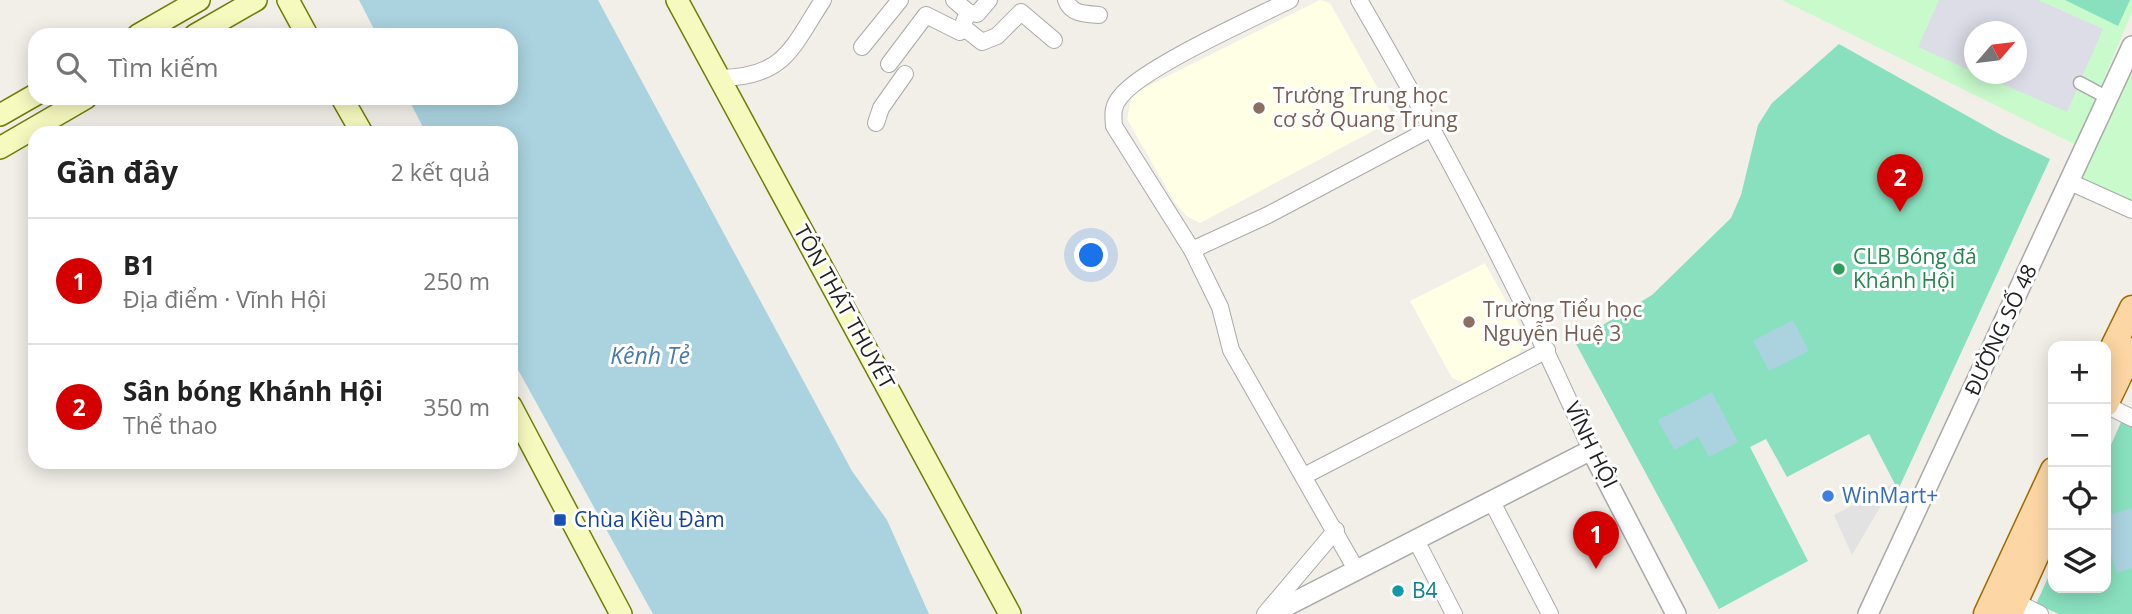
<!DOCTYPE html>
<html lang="vi">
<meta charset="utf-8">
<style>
body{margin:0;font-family:"Open Sans",sans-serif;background:#f2f2f2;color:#222}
.controls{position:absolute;right:21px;bottom:21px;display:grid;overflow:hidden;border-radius:14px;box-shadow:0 4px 18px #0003}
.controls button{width:63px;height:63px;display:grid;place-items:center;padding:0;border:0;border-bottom:2px solid #e0e0e0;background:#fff;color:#222;font:35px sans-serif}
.compass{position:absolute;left:1964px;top:21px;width:63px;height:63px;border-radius:50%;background:#fff;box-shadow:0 4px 18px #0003;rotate:62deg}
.you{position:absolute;left:1092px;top:256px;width:24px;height:24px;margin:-18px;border:5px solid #fff;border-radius:50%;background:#1a73e8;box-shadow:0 0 0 10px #1a73e833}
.badge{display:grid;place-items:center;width:46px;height:46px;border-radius:50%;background:#d40000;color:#fff;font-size:23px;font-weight:700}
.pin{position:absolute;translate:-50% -58px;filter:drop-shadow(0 2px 4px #0008)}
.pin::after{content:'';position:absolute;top:37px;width:24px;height:21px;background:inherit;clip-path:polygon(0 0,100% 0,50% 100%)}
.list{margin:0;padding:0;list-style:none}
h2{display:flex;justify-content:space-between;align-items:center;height:91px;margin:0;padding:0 28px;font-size:30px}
h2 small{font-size:23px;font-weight:400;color:#767676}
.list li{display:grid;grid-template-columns:46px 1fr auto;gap:21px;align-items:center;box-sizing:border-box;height:126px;padding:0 28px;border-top:2px solid #e0e0e0}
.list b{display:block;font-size:26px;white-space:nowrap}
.list p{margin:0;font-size:23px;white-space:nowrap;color:#767676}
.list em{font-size:23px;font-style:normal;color:#767676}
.icon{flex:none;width:38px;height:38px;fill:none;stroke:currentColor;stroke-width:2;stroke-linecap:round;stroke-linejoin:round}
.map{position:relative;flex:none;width:2132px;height:614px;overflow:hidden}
.search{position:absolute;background:#fff;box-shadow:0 4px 18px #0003;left:28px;top:28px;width:490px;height:77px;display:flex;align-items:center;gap:18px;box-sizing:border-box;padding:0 24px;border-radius:21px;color:#767676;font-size:26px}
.panel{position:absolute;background:#fff;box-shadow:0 4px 18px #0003;left:28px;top:126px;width:490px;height:343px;border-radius:21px}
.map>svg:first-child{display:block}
</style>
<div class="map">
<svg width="2132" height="614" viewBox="0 0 2132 614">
<rect width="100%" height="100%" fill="#f2efe9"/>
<g fill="#ffffe5">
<path d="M1320,0L1330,3L1391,112L1388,123L1200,223L1187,216L1175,203L1127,119L1131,99L1138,91Z"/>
<path d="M1485,263L1526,337L1520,353L1465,383L1452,378L1410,301Z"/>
</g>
<g fill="#c8facc" fill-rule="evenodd">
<path d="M1782,0H2132V12L2076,145ZM1974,32H2016V74H1974Z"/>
<path d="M2132,55V203L2077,178Z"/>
</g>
<g fill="#88e0be">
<path d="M2065,0H2130L2118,26Z"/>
<path d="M1839,44L2003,136L2050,159L1898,490L1869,434L1787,477L1766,439L1750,447L1808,561L1719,609L1575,342L1652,295L1731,218L1741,195L1758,125L1772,103Z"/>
<path d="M2122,420L2132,425V614H2059L2036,604L2053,567V588H2106V456Z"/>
</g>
<path fill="#e2e2e2" d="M1894,483L1852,555L1834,515Z"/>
<path fill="#dddde8" d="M1939,0H2038L2103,29L2067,112L1979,74H2016V32H1974V72L1918,47Z"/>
<g fill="#aad3df">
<path d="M359,0H598L852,471L887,520L929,614H653L511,357V133H426L408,98H511V35H377Z"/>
<path d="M1793,320L1809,351L1769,371L1753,341Z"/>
<path d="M1712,392L1738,442L1709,457L1698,437L1674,450L1658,420Z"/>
<path d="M2132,508V568L2117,573L2106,538V516Z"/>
</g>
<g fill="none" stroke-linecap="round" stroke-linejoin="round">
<g stroke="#a9a9a9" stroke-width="15">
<path id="pedestrian" d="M2080,83L2108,98"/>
</g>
<g stroke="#a9a9a9" stroke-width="18">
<g id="minor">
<path d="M954,0L968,12L977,14L989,0"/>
<path d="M1066,0C1071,14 1085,14 1099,15"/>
<path d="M1290,0C1252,19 1144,67 1121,96C1112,106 1113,114 1114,126L1192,250L1220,307L1231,350L1357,571"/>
<path d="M1359,0C1444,146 1523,295 1591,450"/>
<path d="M963,27L982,42L997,36L1021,12L1054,40"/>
<path d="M862,47L900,0"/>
<path d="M889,64L926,15L960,32L968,12"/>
<path d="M719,78C785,77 791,49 823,0"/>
<path d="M876,123L881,108L905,74"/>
<path d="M2070,182L2132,210"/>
<path d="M1192,250L1268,215L1434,127"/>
<path d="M2106,405L2132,418"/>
<path d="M1304,476L1547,350"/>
<path d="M1491,500L1550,614"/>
<path d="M1416,540L1454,614"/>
<path d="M2016,602L2040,614"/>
<path d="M1265,614L1336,530"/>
</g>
</g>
<g stroke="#a9a9a9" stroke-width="22">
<g id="tertiary">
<path d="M1271,614L1591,450L1676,614"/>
<path d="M1868,614L2132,46"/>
</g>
</g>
<g stroke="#707d05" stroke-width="24">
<g id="secondary">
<path d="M288,0L307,35"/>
<path d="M677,0L1010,614"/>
<path d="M138,35L199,0"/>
<path d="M195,35L256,0"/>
<path d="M342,98L362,133"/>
<path d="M0,115L35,95"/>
<path d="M0,148L86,98"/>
<path d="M511,406L621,614"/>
</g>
</g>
<g stroke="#a06b00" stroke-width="27">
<g id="primary">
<path d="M2106,361L2132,308"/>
<path d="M2106,404L2132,350"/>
<path d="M1986,614L2053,470"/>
<path d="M2010,614L2053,519"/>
</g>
</g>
<use href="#pedestrian" stroke="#fff" stroke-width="12"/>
<use href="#minor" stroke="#fff" stroke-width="16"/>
<use href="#tertiary" stroke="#fff" stroke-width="19"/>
<use href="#secondary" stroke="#f7fabf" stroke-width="21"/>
<use href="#primary" stroke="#fcd6a4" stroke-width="24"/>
</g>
<g fill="#8d6e63" stroke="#fff" stroke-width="2.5">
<circle cx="1259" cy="108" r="7"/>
<circle cx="1469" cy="322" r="7"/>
</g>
<circle fill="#2e9e5b" stroke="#fff" stroke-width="2.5" cx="1839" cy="269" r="7"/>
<circle fill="#3f7fe0" stroke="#fff" stroke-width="2.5" cx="1828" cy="496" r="7"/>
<rect fill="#1a4fb4" stroke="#fff" stroke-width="2.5" x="553" y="513" width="14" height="14" rx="3.5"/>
<circle fill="#0f9aa8" stroke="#fff" stroke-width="2.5" cx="1398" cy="591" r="7"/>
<g text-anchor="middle" stroke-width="6" stroke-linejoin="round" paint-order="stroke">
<g font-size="21" fill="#785e54" stroke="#fff" text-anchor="start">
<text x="1273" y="103">Trường Trung học<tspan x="1273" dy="24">cơ sở Quang Trung</tspan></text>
<text x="1483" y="317">Trường Tiểu học<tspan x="1483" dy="24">Nguyễn Huệ 3</tspan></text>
</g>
<g font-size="21" fill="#27864d" stroke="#fff" text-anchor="start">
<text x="1853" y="264">CLB Bóng đá<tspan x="1853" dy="24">Khánh Hội</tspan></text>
</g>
<g font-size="21" fill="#222" stroke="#fff">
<text transform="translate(844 307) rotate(61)" y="7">TÔN THẤT THUYẾT</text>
<text transform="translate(2001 330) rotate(-65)" y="7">ĐƯỜNG SỐ 48</text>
<text transform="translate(1591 445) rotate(64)" y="7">VĨNH HỘI</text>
</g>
<g font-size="21" fill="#366cbe" stroke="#fff" text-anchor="start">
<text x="1842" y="503">WinMart+</text>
</g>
<g font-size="21" fill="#164399" stroke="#fff" text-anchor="start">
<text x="574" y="527">Chùa Kiều Đàm</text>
</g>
<g font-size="21" fill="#0d838f" stroke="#fff" text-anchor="start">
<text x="1412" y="598">B4</text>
</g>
<g font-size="23" font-style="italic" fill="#4a7aab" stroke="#fff">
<text x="650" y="364">Kênh Tẻ</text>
</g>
</g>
</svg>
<div class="controls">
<button>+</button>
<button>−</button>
<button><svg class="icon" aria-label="locate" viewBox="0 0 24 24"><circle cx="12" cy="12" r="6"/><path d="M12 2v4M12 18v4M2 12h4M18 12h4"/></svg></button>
<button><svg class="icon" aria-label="layers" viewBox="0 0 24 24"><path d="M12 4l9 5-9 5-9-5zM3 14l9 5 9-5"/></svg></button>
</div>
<svg class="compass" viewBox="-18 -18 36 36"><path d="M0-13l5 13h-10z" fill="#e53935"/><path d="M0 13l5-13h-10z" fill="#767676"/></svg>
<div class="you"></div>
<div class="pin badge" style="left:1596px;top:569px">1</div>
<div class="pin badge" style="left:1900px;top:212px">2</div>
<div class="search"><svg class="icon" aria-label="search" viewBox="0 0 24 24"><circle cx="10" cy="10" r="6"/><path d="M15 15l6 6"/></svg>Tìm kiếm</div>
<section class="panel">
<h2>Gần đây<small>2 kết quả</small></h2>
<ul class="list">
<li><span class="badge">1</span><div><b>B1</b><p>Địa điểm · Vĩnh Hội</p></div><em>250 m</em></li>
<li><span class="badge">2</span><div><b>Sân bóng Khánh Hội</b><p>Thể thao</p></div><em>350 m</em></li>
</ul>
</section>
</div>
